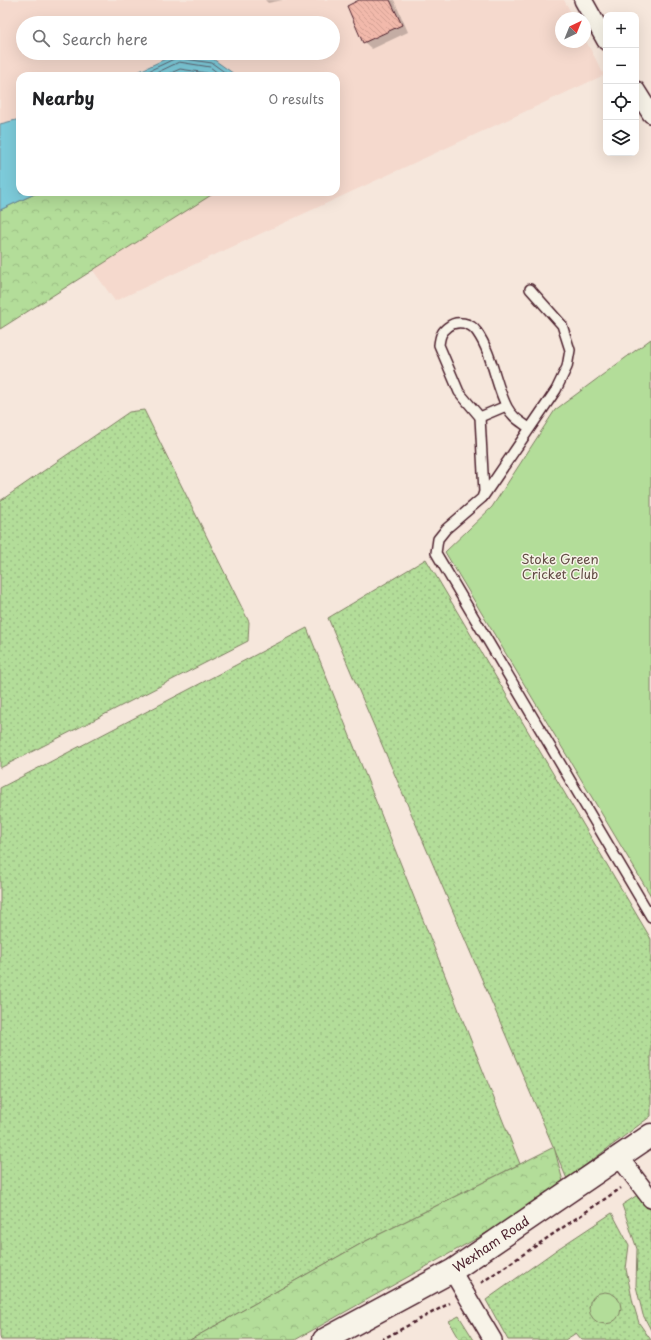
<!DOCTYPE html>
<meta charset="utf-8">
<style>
body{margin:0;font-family:"Playpen Sans",sans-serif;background:#f6f6f6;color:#202124}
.controls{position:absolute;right:12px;top:12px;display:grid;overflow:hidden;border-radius:8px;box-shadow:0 4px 16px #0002}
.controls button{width:36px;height:36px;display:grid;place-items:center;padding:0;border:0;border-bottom:1px solid #e0e0e0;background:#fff;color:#202124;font:20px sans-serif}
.compass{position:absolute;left:555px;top:12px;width:36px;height:36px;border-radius:50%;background:#fff;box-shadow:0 4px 16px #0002;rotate:43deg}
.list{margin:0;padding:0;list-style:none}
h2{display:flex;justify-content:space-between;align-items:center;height:52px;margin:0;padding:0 16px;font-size:17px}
h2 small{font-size:13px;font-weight:400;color:#757577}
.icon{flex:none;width:22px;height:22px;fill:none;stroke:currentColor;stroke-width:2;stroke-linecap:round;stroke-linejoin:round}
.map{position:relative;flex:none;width:651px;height:1340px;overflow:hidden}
.search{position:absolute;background:#fff;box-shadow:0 4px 16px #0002;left:16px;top:16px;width:324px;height:44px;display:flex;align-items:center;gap:10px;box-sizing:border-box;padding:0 14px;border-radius:22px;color:#757577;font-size:15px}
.panel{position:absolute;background:#fff;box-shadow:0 4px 16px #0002;left:16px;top:72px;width:324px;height:124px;border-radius:12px}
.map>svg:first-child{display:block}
</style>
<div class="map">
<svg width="651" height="1340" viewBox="0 0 651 1340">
<defs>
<pattern id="grass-dots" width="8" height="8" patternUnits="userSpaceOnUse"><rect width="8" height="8" fill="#b3dd99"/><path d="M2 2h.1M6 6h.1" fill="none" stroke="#9bbd84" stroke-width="1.8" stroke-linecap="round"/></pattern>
<pattern id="forest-crowns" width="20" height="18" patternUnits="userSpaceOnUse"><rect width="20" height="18" fill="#b3dd99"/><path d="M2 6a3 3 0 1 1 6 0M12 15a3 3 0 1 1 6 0" fill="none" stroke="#9bbd84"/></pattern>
<pattern id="building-back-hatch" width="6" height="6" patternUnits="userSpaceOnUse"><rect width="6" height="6" fill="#f2b9ab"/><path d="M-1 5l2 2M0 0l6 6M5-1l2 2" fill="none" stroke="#d19f93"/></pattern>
</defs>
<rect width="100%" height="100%" fill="#f6e7dc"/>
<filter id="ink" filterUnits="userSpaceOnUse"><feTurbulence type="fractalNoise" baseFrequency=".025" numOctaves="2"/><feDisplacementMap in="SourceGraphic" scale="8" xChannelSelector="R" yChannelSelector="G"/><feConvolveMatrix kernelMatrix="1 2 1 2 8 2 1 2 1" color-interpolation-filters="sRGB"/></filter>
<g filter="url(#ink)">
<path fill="#f5d9cd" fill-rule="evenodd" d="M0,0H564L574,18H561V42H585V39L604,75L115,301L87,262L0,321ZM23,23H333V53H23ZM20,76H336V192H20Z"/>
<g fill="url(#grass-dots)" stroke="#7e7e62">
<path d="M144,410L249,622L248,641L0,768V501L129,412Z"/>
<path d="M426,559L651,939V1116L567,1179L328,618Z"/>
<path d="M307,628L520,1164L364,1242L190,1340H1L0,1337V788Z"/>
<path d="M639,1194L651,1208V1330L643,1315L636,1286L637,1249L622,1205Z"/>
<path d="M612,1213L629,1245L626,1269L633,1303L639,1323L651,1340H582L576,1333L565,1340H508L486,1300L559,1248Z"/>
</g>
<g fill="url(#forest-crowns)" stroke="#7e7e62">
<path d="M39,192H216L0,329V210Z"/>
<path d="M554,1147L565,1189L295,1340H190L364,1242Z"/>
<path d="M459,1316L474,1340H460L449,1321Z"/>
</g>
<g fill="#b3dd99" stroke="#7e7e62">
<path d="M651,339V896L445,552L492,507L555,410Z"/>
<circle cx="605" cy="1308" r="16"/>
</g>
<g fill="#7dcbda" stroke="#698694">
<path d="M176,54L213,59L237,76H129Z"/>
<path d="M20,119V192H39L0,210V124Z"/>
</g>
<g fill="#0003">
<path d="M265,0H283L268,3Z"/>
<path d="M361,0H394L408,32L372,49L364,42Z"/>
</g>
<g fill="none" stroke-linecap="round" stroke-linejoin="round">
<g stroke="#5e6471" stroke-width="1">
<path d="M138,76L176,58L179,55L185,59L212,63L230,76"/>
<path d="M150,76L179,62L210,67L222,76"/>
<path d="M164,76L180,69L207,73L211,76"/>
</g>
</g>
<path fill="url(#building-back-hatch)" stroke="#4a1f2b" d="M359,0H390L402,25L363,43L347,6Z"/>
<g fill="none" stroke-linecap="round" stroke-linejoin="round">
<g stroke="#4a1f2b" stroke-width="12">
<g id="lane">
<path d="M480,417L506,406"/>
<path d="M529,428C520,421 513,418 507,407C495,384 493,355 477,332C471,323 457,319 448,327C441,332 440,337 439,345L459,392L480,417L484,492L482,498L446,529L438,539L436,553L651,917"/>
<path d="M483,497L556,390L567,367L570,350L562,325L530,289"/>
</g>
</g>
<g stroke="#4a1f2b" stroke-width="20">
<g id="street">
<path d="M583,0L606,41"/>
<path d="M636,90L651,114"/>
<path d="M619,1157L651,1199"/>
<path d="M452,1271L493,1340"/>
</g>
</g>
<g stroke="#4a1f2b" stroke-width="25">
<path id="secondary" d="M324,1340L452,1271L651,1135"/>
</g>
<g stroke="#4a1f2b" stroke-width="2.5" stroke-dasharray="4 3" stroke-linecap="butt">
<path d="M481,1283L621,1188"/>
<path d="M381,1340L450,1303"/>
</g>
<use href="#lane" stroke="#f7f3e8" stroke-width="9"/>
<use href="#street" stroke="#f7f3e8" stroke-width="17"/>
<use href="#secondary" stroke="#f7f3e8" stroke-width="22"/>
</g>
</g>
<g text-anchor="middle" stroke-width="3" stroke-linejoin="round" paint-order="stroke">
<g font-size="13" fill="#644e46" stroke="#f7f3e8">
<text x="560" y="564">Stoke Green<tspan x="560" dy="15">Cricket Club</tspan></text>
</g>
<g font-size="13" fill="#4a1f2b" stroke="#f7f3e8">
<text transform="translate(491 1244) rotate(-34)" y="5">Wexham Road</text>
</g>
</g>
</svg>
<div class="controls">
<button>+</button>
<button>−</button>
<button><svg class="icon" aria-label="locate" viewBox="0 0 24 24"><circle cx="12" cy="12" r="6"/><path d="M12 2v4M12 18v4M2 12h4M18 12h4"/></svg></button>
<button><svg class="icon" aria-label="layers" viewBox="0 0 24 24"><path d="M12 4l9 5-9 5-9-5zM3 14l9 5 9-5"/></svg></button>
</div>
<svg class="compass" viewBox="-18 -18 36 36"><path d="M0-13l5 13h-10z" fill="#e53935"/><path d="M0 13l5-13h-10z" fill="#757577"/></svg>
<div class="search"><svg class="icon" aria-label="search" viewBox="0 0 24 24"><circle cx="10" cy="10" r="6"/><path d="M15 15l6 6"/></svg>Search here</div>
<section class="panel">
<h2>Nearby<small>0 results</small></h2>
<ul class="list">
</ul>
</section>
</div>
